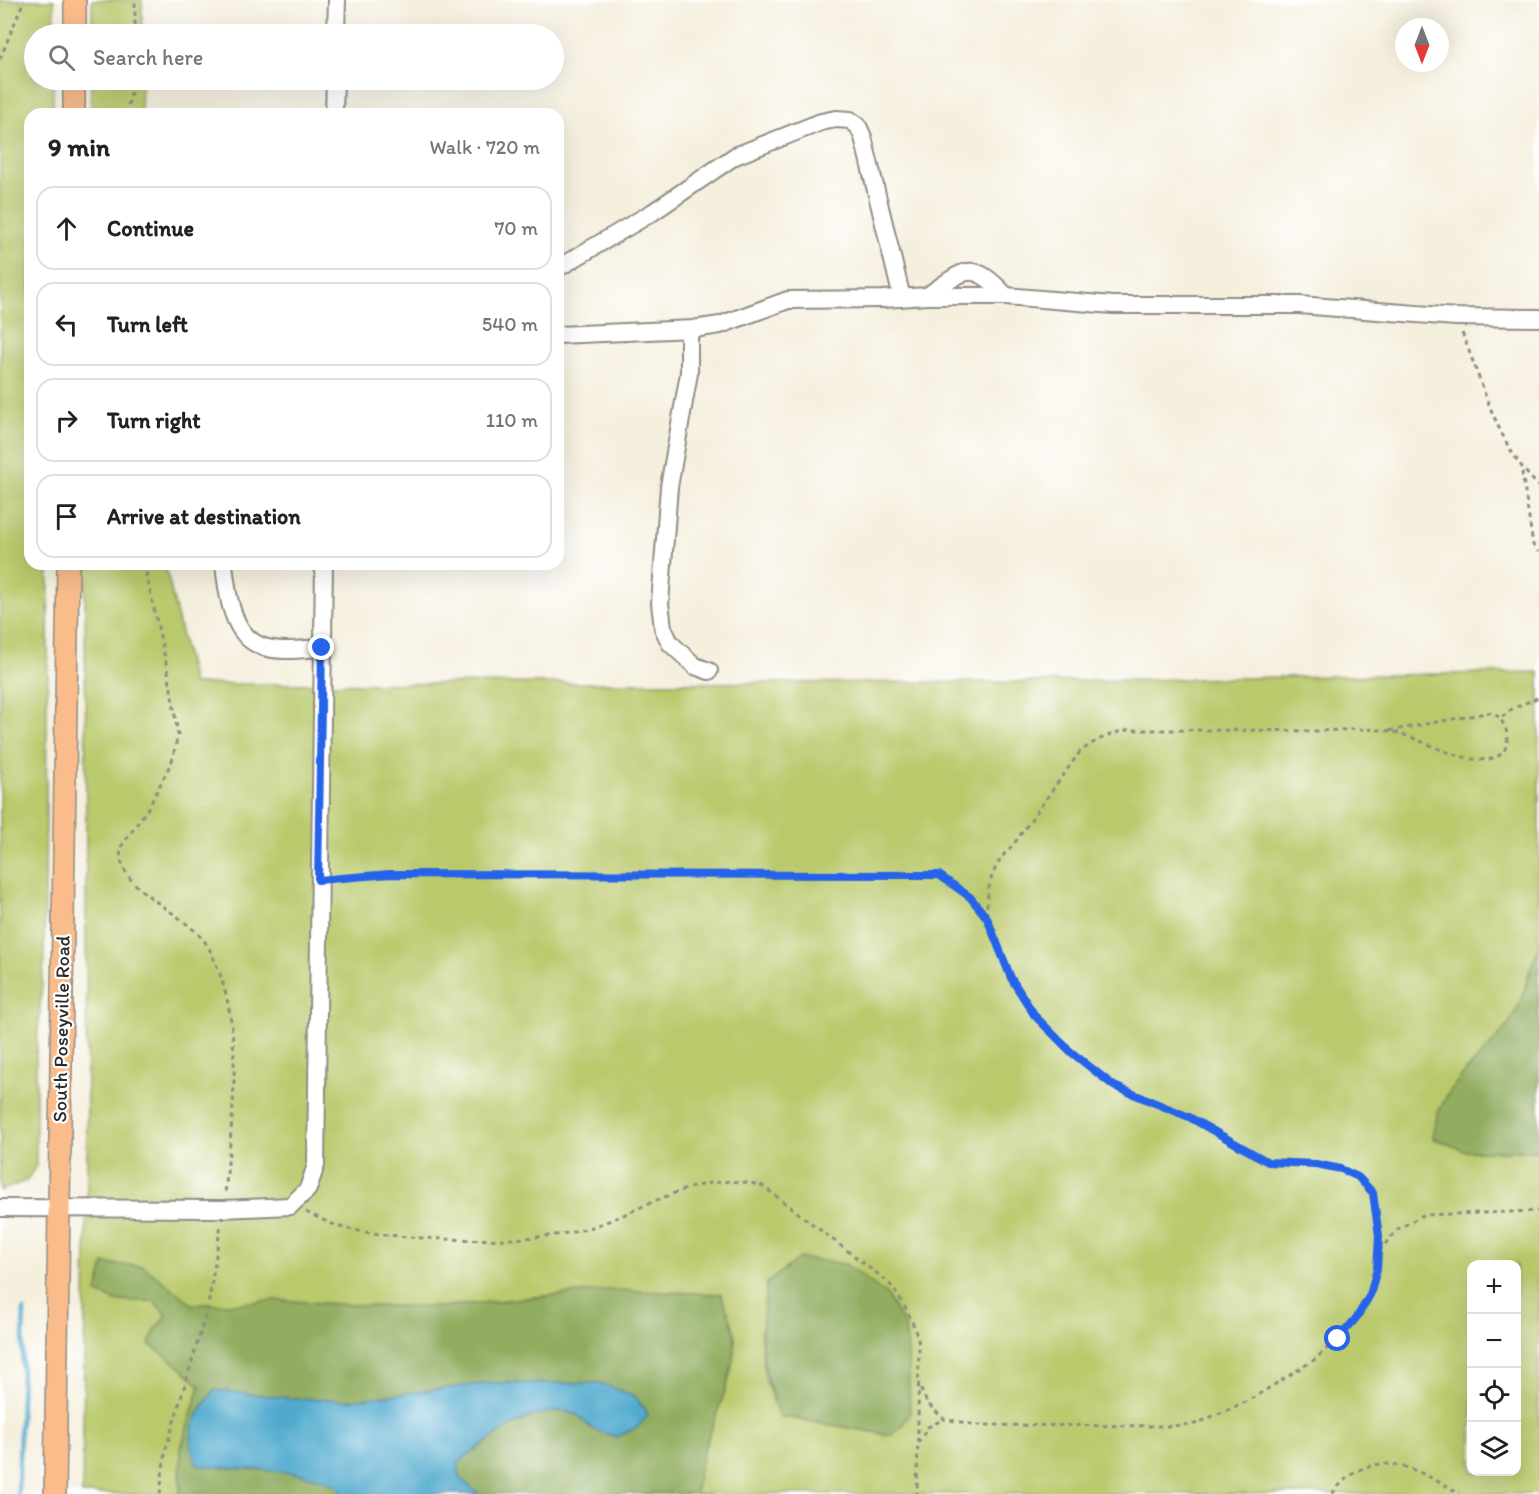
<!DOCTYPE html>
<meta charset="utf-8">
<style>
body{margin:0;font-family:Itim,sans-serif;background:#f2f2f2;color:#222}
.controls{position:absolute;right:18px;bottom:18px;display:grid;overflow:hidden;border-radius:12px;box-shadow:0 6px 24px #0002}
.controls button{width:54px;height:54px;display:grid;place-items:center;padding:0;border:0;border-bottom:2px solid #e0e0e0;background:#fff;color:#222;font:30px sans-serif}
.compass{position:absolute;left:1395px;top:18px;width:54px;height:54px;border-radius:50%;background:#fff;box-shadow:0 6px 24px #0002;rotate:180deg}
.stop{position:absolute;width:18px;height:18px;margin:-14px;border:4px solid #2563eb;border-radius:50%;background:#fff}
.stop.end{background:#2563eb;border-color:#fff;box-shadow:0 2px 6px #0008}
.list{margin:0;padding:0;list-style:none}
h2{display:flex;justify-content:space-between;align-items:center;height:78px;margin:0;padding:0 24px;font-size:26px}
h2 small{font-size:20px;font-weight:400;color:#767676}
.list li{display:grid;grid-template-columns:39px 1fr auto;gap:18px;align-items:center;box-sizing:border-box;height:84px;margin:0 12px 12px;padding:0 12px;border:2px solid #e0e0e0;border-radius:18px}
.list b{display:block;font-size:22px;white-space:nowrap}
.list em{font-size:20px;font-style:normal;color:#767676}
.icon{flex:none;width:33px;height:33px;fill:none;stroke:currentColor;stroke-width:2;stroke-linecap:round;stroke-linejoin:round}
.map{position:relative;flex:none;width:1539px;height:1494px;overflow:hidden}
.search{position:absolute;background:#fff;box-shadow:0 6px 24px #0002;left:24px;top:24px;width:540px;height:66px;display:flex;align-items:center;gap:15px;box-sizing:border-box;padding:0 21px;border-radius:33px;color:#767676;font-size:22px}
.panel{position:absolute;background:#fff;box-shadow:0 6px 24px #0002;left:24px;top:108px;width:540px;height:462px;border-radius:18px}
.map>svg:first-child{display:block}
</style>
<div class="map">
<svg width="1539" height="1494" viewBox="0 0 1539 1494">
<rect width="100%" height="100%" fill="#fff"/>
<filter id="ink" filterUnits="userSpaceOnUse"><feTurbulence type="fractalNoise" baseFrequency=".0167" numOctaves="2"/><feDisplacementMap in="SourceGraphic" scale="12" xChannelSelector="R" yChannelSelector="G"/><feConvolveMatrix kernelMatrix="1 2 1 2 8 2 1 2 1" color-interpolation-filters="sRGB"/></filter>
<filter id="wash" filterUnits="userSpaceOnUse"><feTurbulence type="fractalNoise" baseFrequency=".008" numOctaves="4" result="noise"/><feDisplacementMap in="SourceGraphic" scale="24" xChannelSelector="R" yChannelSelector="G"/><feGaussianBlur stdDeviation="1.35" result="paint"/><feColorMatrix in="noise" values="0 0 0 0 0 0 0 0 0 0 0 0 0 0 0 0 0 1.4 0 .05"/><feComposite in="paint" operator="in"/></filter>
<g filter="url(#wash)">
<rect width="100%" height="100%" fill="#f5efdd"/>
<g fill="#b9c96c" stroke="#727a4c" stroke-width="1.5" fill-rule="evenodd">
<path d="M0,0H54V34H34V80H53V114H30V564H49L44,961L36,1054V1166L26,1181L0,1191Z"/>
<rect x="92" y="0" width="50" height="34"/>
<path d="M91,80H142L141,114H91Z"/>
<path d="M85,564H165L193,684L1036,682L1539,672V948C1528,968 1526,990 1517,1010C1507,1035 1486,1053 1466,1070L1467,1151H1539V1494H696L697,1470L726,1387L554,1295L442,1307L370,1306L200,1386L181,1448L180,1494H82L87,1179ZM1472,1264H1516V1472H1472ZM760,1331L891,1435L779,1416L765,1379Z"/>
</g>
<g fill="#92ad60" stroke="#5e6c46" stroke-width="1.5">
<path d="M1539,948V1151H1466L1433,1138C1435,1130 1435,1119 1439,1111C1455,1073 1495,1049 1515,1013C1527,994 1528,969 1539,948Z"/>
<path d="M799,1258L845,1264L886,1294L905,1326L908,1351L910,1414L900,1428L891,1435L779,1416C759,1363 759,1339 767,1283Z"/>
<path d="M104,1264L143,1266L192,1304H232L275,1300L370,1306L441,1307L608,1290L721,1294C726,1308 736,1328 735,1343C732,1395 698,1441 696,1494H180L181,1448L200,1386L179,1366L149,1344L155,1330L167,1315L153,1301H116L97,1293Z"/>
</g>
<path fill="#51aace" stroke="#3e6a7c" stroke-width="1.5" d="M488,1383H600L635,1396L648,1415L638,1427L617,1437C609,1434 598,1433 591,1428C586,1424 582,1418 577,1415C540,1398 486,1442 459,1462V1477L479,1494H344C330,1466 228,1471 197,1465C183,1435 195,1414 215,1390L289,1398L351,1400Z"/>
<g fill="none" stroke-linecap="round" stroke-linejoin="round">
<path stroke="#51aace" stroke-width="4.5" d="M18,1494L24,1310"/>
</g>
</g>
<g filter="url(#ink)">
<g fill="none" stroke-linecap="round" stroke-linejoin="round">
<g stroke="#908d84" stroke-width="20">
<g id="minor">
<path d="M336,34L337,0"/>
<path d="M334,114L335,80"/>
<path d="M558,268L653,212L735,156L821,122L836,119L850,120L858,126L863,137L902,298"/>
<path d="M927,296C965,270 971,258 1006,296"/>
<path d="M689,330V373L669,487L660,603L663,628L670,643L695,666L709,671"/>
<path d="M558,335L693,329L720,325L788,300L883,299L927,296H1006L1113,305H1299L1456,317L1539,318"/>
<path d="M224,564C227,591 231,635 261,646C279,653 303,649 322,648"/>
<path d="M0,1208L223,1209L290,1206L308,1189L316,1165L324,564"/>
</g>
</g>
<g stroke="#908d84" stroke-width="24">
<g id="major">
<path d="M75,34V0"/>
<path d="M74,114V80"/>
<path d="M55,1494L68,564"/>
</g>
</g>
<g stroke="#908d84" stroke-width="3" stroke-dasharray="4.5 4.5" stroke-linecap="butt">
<path d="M135,34V0"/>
<path d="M0,59L24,0"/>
<path d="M126,114L134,80"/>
<path d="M1462,333C1483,384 1498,448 1539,486"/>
<path d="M1522,472L1533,545L1539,552"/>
<path d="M144,564L169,676L178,735L172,761L150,805L121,847C113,893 192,911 211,952C247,1029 232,1114 225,1195"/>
<path d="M1502,717L1512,709L1539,697"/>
<path d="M335,877L390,874L939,875L970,897L987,917L1011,978L1035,1016L1071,1052L1114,1086L1189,1117L1268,1162L1316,1164L1341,1169L1358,1177L1373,1193L1379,1236L1377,1269L1370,1295L1357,1317L1338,1339L1314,1360L1248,1401L1195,1424L1169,1426L977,1425L944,1419L927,1403L918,1383"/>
<path d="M987,916C986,888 992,864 1013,845L1079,753C1094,740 1109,734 1128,730C1189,730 1250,730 1311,731C1336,731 1364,727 1389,731C1419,736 1459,764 1489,759C1516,755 1510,722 1492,712L1388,731"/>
<path d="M306,1212C319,1218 334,1226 348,1229C406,1241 529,1245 585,1229C645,1212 698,1167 763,1186L888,1282C904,1302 913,1319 919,1344L917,1494"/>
<path d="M1379,1251L1398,1229L1423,1215L1539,1211"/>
<path d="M918,1443L928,1427L944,1419"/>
<path d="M160,1494L165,1452L208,1307L221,1223"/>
<path d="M1332,1494C1371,1443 1415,1467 1460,1494"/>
</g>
<use href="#minor" stroke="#fff" stroke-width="16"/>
<use href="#major" stroke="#f9bc8a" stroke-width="21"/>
</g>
</g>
<g fill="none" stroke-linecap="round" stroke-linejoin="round" filter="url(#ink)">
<path stroke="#2563eb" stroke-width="8" d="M322,648L318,880L390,874L939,875L970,897L987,918L1011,978L1035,1016L1071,1052L1114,1086L1189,1117L1268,1162L1316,1164L1341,1169L1358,1177L1373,1193L1379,1236L1377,1269L1370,1295L1357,1317L1338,1339"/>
</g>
<g text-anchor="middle" stroke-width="4.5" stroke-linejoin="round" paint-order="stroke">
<g font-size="20" fill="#2b2b2b" stroke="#fff">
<text transform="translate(61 1029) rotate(-89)" y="7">South Poseyville Road</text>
</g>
</g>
</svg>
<div class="controls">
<button>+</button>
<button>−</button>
<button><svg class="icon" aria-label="locate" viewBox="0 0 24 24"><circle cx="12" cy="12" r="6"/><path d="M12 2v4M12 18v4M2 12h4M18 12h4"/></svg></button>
<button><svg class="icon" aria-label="layers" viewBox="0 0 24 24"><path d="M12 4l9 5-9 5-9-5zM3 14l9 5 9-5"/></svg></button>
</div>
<svg class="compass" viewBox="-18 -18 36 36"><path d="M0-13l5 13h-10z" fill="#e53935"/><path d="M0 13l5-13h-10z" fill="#767676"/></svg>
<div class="stop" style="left:1338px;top:1339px"></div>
<div class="stop end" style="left:322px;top:648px"></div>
<div class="search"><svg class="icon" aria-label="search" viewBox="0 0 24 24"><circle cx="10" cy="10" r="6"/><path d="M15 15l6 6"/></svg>Search here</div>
<section class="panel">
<h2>9 min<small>Walk · 720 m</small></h2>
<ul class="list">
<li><svg class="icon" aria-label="ahead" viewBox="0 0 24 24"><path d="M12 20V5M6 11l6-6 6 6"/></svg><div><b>Continue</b></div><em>70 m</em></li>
<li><svg class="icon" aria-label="left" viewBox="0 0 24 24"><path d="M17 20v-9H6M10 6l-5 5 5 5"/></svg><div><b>Turn left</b></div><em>540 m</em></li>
<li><svg class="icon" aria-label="right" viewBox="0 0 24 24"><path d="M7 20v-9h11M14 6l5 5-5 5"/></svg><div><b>Turn right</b></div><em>110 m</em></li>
<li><svg class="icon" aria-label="arrive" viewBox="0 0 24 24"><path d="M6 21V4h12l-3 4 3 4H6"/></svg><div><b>Arrive at destination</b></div></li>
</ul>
</section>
</div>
